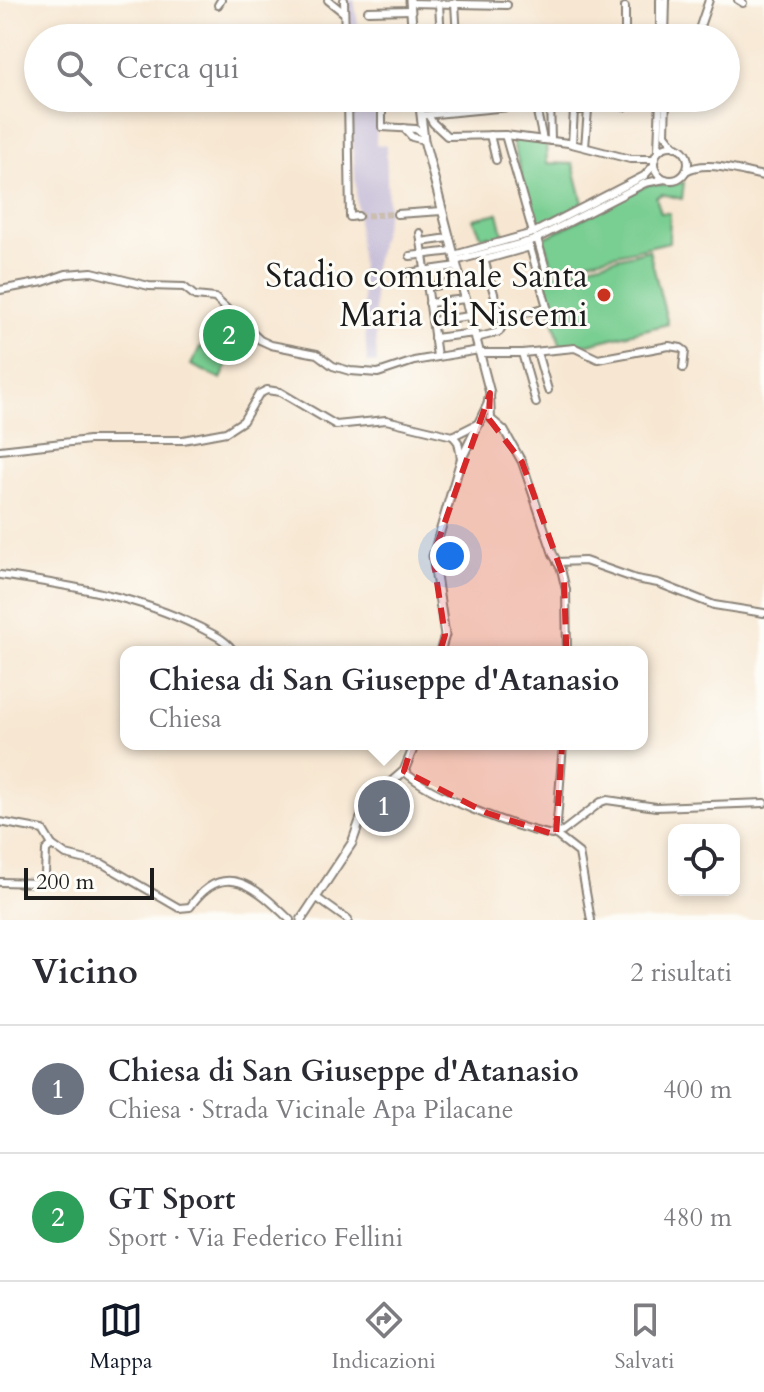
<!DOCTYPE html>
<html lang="it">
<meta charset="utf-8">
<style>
body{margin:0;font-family:Cardo,serif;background:#f2f2f3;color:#2b2b33}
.controls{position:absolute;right:24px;bottom:24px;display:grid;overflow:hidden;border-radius:16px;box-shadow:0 4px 12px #0003}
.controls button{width:72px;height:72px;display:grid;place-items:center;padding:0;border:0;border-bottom:2px solid #e1e1e2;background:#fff;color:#2b2b33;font:40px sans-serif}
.scale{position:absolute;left:24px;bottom:20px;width:130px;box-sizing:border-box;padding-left:8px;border:4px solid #1c1c1c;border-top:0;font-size:22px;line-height:28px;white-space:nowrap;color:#1c1c1c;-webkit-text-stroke:6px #fdfcf7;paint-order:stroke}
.you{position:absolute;left:450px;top:556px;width:28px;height:28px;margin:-20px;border:6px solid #fff;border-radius:50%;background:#1a73e8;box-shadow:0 0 0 12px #1a73e833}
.badge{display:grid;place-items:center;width:52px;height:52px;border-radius:50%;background:#111827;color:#fff;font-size:26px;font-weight:700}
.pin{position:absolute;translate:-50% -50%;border:4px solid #fff;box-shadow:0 2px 8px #0006}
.popup{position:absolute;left:120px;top:646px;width:528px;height:104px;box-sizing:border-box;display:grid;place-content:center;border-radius:16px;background:#fff;filter:drop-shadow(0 2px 6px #0005);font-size:26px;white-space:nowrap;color:#7c7c81}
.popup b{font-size:30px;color:#2b2b33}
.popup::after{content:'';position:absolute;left:50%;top:100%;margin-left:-16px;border:16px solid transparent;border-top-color:#fff}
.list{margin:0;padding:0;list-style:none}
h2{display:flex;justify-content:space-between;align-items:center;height:104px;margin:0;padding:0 32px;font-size:34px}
h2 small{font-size:26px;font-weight:400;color:#7c7c81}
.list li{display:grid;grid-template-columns:52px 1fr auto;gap:24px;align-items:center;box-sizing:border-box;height:128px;padding:0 32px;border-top:2px solid #e1e1e2}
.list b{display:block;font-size:30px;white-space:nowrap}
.list p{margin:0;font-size:26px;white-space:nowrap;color:#7c7c81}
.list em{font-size:26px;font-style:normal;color:#7c7c81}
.icon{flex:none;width:44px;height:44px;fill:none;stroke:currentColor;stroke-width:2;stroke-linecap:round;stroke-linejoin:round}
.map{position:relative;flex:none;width:764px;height:920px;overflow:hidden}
.search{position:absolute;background:#fff;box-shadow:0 4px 12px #0003;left:24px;right:24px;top:24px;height:88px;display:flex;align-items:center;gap:20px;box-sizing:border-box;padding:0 28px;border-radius:44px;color:#7c7c81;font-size:30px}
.sheet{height:360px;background:#fff}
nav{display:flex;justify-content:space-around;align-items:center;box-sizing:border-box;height:112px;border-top:2px solid #e1e1e2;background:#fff;font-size:22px;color:#7c7c81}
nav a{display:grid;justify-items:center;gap:4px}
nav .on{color:#111827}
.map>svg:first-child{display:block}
</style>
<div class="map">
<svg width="764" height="920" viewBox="0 0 764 920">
<rect width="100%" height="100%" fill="#fdfcf7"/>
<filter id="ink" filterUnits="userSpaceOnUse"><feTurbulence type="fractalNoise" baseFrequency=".0125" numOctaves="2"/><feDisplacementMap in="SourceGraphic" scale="16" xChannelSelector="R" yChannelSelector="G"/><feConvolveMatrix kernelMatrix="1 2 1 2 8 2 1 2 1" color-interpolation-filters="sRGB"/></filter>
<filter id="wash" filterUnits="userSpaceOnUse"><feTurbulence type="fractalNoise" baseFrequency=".006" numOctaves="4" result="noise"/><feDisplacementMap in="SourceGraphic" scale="32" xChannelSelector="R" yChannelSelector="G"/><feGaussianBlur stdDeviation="1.8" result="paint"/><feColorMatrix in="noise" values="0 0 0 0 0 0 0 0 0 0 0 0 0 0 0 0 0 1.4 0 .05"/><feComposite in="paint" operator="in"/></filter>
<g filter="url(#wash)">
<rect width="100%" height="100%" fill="#f7e7d2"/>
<g fill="#c8bfd8">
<path d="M347,0H354L360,38H347Z"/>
<path d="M350,98H372L373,111H377L376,145H386L388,210L373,271L377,363H367Z"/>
</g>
<g fill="#79ce92" stroke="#4a7557" stroke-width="2">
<path d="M512,139L546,142L547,163L573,164L583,203L536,227Z"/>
<path d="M684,182L682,199L662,194L656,197L661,213H670L669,242L553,269L547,248L542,239L649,184L669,186Z"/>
<path d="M498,213L504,238L491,242L489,235L482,237L473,219Z"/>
<path d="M649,250L668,324L589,344L560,345L542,277Z"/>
<path d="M213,334L237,346L231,359L206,347Z"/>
<path d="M200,347L229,362L221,379L191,365Z"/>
</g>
</g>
<g filter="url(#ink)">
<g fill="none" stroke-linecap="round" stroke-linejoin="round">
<path stroke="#cbbeae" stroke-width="6" stroke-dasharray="6 3" stroke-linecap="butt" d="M358,216L397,214"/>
<g stroke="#8a8277" stroke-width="10">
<g id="minor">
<path d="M328,0L344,13"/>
<path d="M344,0L345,38"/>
<path d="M738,0L743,3"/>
<path d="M410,3L507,5"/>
<path d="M455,3L457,38"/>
<path d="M439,4L441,38"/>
<path d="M218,5L221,0"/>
<path d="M368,11L411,10"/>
<path d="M471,33L472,38"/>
<path d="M625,38V7"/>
<path d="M660,38V0"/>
<path d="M665,38L666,0"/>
<path d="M696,38L709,0"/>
<path d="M348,98L350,217L358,216"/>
<path d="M534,98L543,140"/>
<path d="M550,98L551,141"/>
<path d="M666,98L665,134L675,147"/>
<path d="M624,107V98"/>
<path d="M382,109V127L416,129L423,134"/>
<path d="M425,115L550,103"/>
<path d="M428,115L433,123L447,136L505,135L568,143L630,159H655"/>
<path d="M404,128L412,137L424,140"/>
<path d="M490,135L496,160"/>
<path d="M505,135L533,233"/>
<path d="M572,144L574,110H588L585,147"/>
<circle cx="671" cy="163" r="17"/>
<path d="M658,150L660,98"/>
<path d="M686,171C707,159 741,172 764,176"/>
<path d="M397,214L442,211"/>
<path d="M420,233L437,356"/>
<path d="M537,238L547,273L538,276"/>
<path d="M421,242L449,238"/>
<path d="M454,255L533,233L644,176L654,165"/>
<path d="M410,256L453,251"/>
<path d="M484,260L530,247L547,307L501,320"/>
<path d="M455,261L534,240L645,183L665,179"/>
<path d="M408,273L457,266"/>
<path d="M427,287L461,282"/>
<path d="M0,290L43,282L66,274L92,272L149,286L184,287L195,296L215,298L260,340L271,345L317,354L333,366L350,371L378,373L414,361L479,350"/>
<path d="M429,303L466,299"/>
<path d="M432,321L470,316"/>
<path d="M434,338L475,333"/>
<path d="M476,338L499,332L503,325L484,259"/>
<path d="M537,352L548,390"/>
<path d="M480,353H522L575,348L598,359L669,346L681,348L685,351L683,368"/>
<path d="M522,353L536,403"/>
<path d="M490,396L491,419L504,430L522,462L553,554L561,569L566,590L567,652"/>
<path d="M453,436L458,442L461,458"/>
<path d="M0,450L89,440H183L226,432L243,421L259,394L267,390L280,392L336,425L386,420L453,436L479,423"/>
<path d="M557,562L585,561L636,579L658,583L714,605L764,613"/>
<path d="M0,575C68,585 137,596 199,627C212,634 226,639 234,652"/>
<path d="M563,744L556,835L579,853L591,920"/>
<path d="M404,771C431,797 514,827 552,835L562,832L601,802L607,800L656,807L764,803"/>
<path d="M0,822L43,830L52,845"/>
<path d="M0,882L40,883L45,874L46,850L52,845L66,855L103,864L179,908L190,907C224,857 257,888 290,920"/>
<path d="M317,898L348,920"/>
</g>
</g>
<g stroke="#8a8277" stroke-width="11">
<g id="major">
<path d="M410,0L413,38"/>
<path d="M419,98L424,140L490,393L488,404L461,460L433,556L445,635L440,652"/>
<path d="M301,920L352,843L366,804L404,771L415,744"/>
</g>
</g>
<use href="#minor" stroke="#fff" stroke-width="6"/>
<use href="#major" stroke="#fff" stroke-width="7"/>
</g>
</g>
<path fill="#d62828" fill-opacity="0.2" stroke="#d62828" stroke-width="6" stroke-dasharray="16 10" stroke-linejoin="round" d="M490,393L489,419L522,462L564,578L567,672L556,835L487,813L404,771L445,635L433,556Z"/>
<circle fill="#c8321e" stroke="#fdfcf7" stroke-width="3" cx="604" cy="295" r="8"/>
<g text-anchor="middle" stroke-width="6" stroke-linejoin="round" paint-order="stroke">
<g font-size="34" fill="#1c1c1c" stroke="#fdfcf7" text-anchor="end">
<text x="588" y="287">Stadio comunale Santa<tspan x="588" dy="39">Maria di Niscemi</tspan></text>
</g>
</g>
</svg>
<div class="controls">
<button><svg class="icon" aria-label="locate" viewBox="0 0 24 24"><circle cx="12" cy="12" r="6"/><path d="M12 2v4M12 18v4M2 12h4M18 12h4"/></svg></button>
</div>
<div class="scale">200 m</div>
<div class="you"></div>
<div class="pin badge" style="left:384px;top:806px;background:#6b7280">1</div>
<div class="popup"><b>Chiesa di San Giuseppe d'Atanasio</b>Chiesa</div>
<div class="pin badge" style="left:229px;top:335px;background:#2e9e5b">2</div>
<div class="search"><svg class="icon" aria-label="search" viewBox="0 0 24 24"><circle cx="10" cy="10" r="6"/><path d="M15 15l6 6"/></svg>Cerca qui</div>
</div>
<section class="sheet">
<h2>Vicino<small>2 risultati</small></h2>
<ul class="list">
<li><span class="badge" style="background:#6b7280">1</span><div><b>Chiesa di San Giuseppe d'Atanasio</b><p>Chiesa · Strada Vicinale Apa Pilacane</p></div><em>400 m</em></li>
<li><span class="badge" style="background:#2e9e5b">2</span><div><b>GT Sport</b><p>Sport · Via Federico Fellini</p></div><em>480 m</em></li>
</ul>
</section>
<nav>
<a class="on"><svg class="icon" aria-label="map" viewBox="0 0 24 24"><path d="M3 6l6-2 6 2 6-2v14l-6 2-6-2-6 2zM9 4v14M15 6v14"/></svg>Mappa</a>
<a><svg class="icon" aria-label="directions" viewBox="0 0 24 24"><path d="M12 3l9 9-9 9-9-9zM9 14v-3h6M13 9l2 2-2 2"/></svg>Indicazioni</a>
<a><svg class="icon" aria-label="saved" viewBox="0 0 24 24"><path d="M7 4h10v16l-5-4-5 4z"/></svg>Salvati</a>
</nav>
